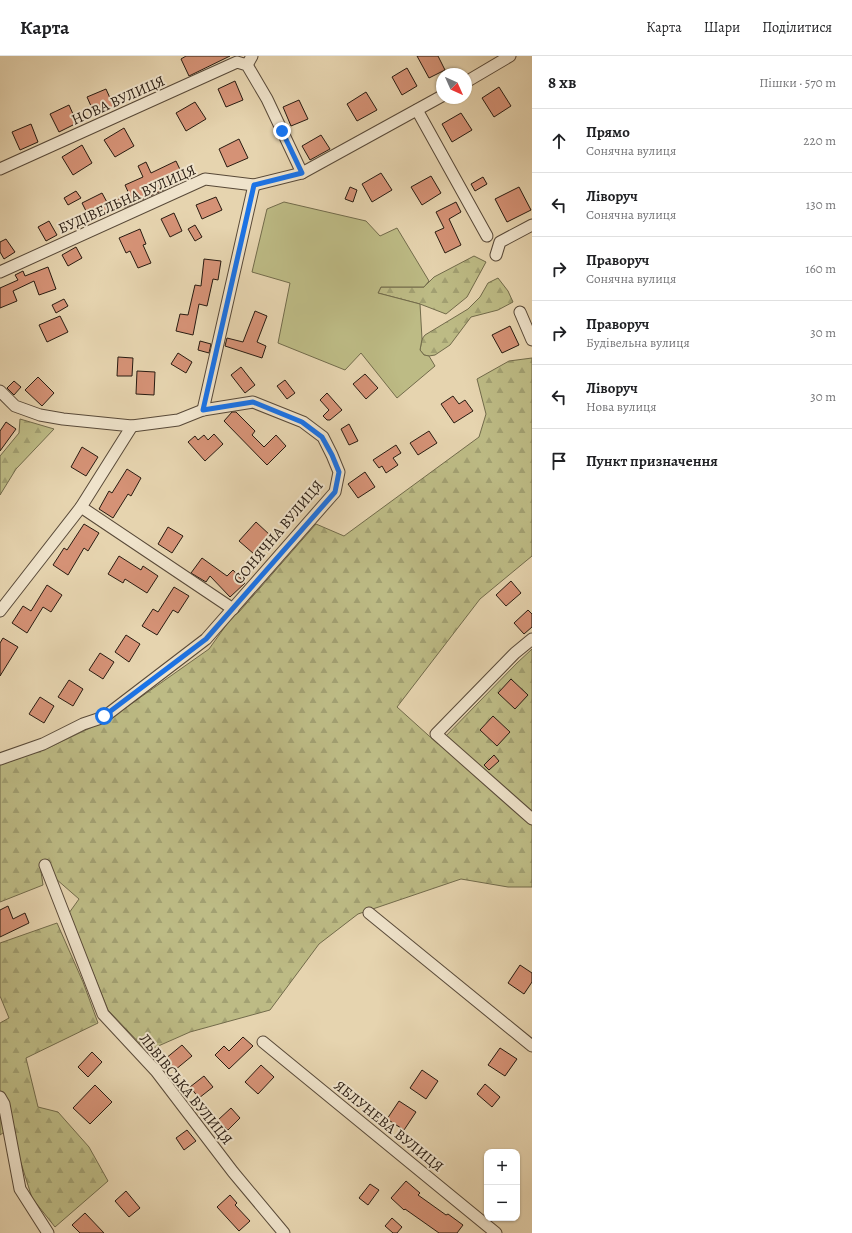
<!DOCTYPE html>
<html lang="uk">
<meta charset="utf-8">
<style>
body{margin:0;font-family:Alegreya,serif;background:#f2f2f2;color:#202124}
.controls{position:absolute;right:12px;bottom:12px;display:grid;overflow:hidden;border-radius:8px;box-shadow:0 1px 3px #0004}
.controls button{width:36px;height:36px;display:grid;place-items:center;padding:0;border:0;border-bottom:1px solid #e0e0e0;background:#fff;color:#202124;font:20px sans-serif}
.compass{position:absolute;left:436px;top:12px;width:36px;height:36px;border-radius:50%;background:#fff;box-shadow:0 1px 3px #0004;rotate:135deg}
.stop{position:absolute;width:12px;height:12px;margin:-9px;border:3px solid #1a73e8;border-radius:50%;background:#fff}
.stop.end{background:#1a73e8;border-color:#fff;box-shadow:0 1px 4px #0008}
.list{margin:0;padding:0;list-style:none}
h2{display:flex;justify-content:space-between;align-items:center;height:52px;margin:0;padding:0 16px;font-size:17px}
h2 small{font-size:13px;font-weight:400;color:#757577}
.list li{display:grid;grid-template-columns:26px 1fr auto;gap:12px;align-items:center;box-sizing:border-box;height:64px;padding:0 16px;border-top:1px solid #e0e0e0}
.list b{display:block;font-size:15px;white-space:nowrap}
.list p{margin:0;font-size:13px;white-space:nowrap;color:#757577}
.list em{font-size:13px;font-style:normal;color:#757577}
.icon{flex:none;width:22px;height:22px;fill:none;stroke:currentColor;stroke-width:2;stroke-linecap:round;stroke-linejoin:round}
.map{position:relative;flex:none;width:532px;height:1177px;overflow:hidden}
header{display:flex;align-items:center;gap:24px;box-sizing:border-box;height:56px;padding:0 20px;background:#fff;border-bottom:1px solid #e0e0e0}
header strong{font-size:19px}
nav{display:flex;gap:22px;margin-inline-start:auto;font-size:14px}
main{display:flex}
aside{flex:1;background:#fff}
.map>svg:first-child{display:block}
</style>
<header>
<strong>Карта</strong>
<nav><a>Карта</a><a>Шари</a><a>Поділитися</a></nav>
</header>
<main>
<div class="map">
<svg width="532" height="1177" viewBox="0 0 532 1177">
<defs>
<pattern id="forest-firs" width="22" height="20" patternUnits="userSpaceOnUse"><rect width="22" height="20" fill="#bdbb85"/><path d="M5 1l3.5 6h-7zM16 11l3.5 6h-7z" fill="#a2a072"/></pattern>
</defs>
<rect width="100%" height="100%" fill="#e6d4af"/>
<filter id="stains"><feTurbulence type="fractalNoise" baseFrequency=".005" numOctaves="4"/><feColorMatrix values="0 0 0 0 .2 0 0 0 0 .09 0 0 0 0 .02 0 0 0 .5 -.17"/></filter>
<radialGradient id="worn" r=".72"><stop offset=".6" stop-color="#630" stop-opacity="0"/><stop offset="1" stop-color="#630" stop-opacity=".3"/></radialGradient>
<g fill="url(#forest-firs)" stroke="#726b4b">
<path d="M474,200L486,206L467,241L446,258L420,248L378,237L381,231H424L434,221Z"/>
<path d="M498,222L508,235L513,246L498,254L471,261L450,289L435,299L429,300L424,299L420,294L422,283L425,279L468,253L480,241L488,227Z"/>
<path d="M532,302V500L480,543L397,651L438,688L517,607L532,593V831H508L461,823L358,858L319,888L270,954L190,976L147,995L108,954L69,857L79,843L40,809L43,829L0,846V709L48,692L111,662L209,593L232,561L239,556L316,468L344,480L479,381L486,358L477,323L509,305Z"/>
<path d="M20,363L54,373L16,413L0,439V400L19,377Z"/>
<path d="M57,867L83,926L98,967L26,1002L38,1051L58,1056L89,1091L108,1125L55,1171L32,1142L10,1072L0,1079V967L9,962L0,940V887Z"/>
</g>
<path fill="#bdbb85" stroke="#726b4b" d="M284,146L366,165L380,180L397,172L429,225L424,231H381L378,237L420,248L422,283L420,294L424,299L429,300L435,310L397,342L361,297L345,314L278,287L290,227L252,216L267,153Z"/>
<g fill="#d59276" stroke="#281b11">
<path d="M186,0H230L189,20L181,3Z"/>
<path d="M417,0H438L445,14L429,22Z"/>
<path d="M407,12L417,30L402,39L392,21Z"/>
<path d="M235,25L243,44L226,51L218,33Z"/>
<path d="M499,31L511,50L494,61L482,42Z"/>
<path d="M106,33L114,51L95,59L87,41Z"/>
<path d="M366,36L377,54L357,65L347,48Z"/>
<path d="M299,44L308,63L291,70L283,51Z"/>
<path d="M195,46L206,63L186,75L176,57Z"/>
<path d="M69,49L77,67L59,76L50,58Z"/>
<path d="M461,57L472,74L452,86L442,68Z"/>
<path d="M31,68L38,86L20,94L12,76Z"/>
<path d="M124,72L134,90L115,101L104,84Z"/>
<path d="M321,79L330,93L310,104L302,90Z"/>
<path d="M239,83L248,102L227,111L219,93Z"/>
<path d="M82,89L92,107L73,119L62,101Z"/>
<path d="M176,105L185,124L124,152L122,150L91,165L82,147L102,137L108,148L129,138L125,129L143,121L138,110L146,106L151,117Z"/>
<path d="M381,117L392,134L372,146L362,128Z"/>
<path d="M431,120L441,137L422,149L411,131Z"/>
<path d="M483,121L487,128L475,135L471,128Z"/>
<path d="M350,131L357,134L353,146L345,143Z"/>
<path d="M519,131L531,154L507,166L495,143Z"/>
<path d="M76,135L81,142L68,149L64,142Z"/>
<path d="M216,141L222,154L202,163L196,149Z"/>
<path d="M456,146L461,156L449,163L461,189L445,197L435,176L444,172L436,156Z"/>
<path d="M174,157L182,175L170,181L161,163Z"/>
<path d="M49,165L57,179L46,185L38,171Z"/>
<path d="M195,169L202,181L195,185L188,173Z"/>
<path d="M140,173L146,188L143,189L151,207L138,212L130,195L126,197L119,182Z"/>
<path d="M6,183L15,196L4,203L0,196V186Z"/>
<path d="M76,191L82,202L68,210L62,199Z"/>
<path d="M204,203L221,205L218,224L213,223L207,250L199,248L193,279L176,275L180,258L188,259L195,229L201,230Z"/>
<path d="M48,211L56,233L39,239L34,225L13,235L17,245L0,252V232L18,224L15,219L23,215L25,220Z"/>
<path d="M64,243L68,250L56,257L52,249Z"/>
<path d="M255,255L267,260L257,286L266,290L262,302L225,290L227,282L243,286Z"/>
<path d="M60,260L68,276L47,286L39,269Z"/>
<path d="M510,270L519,289L502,297L492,279Z"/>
<path d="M200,285L211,288L209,297L198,294Z"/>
<path d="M178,297L192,306L186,317L171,308Z"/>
<path d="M118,301L133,302L132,320H117Z"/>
<path d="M241,311L255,329L245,337L231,319Z"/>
<path d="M137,315L155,316L154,339L136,338Z"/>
<path d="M365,318L378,332L366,343L353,328Z"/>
<path d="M38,321L54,337L42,350L25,334Z"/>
<path d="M285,324L295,337L287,343L277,330Z"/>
<path d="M14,325L21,331L14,339L7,332Z"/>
<path d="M327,337L342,354L330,364H327L323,360L329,354L320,344Z"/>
<path d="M453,340L459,348L465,344L473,355L454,367L441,348Z"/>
<path d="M232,356H236L255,375L252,379L264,391L276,379L286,390L267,409L224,365Z"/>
<path d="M6,366L16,373L0,395V375Z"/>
<path d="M349,368L358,385L349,389L341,373Z"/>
<path d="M429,375L437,387L418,399L410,387Z"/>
<path d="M214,378L223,388L205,405L188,386L195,380L198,384L204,379L208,384Z"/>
<path d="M396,389L401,397L393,402L398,409L386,417L382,410L379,412L373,404Z"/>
<path d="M82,391L98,401L86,420L71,411Z"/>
<path d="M127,413L141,422L131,440L128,438L113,462L99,453L109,435L112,437Z"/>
<path d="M365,416L375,431L358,442L348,428Z"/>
<path d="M256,466L271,480L254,498L239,485Z"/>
<path d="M84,468L99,477L88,495L84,492L68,519L53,509L64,492L67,494Z"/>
<path d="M168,471L183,480L172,497L158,488Z"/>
<path d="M119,500L141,514L143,510L158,520L147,537L125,523L123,527L108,518Z"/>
<path d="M202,502L227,520L233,514L245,527L230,541L210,520L206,526L191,517Z"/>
<path d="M511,525L521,537L506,550L496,539Z"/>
<path d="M47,529L62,539L51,556L43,551L27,577L12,567L23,550L31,555Z"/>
<path d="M174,531L189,540L178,557L173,554L157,579L142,570L153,553L158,556Z"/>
<path d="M528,554L532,558V571L524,578L514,567Z"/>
<path d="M126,579L140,588L129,606L115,596Z"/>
<path d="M3,582L18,591L0,620V587Z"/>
<path d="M100,597L114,606L103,623L89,614Z"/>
<path d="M511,623L528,639L515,653L498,637Z"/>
<path d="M69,624L83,633L73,650L58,641Z"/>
<path d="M40,641L54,650L44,667L29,658Z"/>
<path d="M493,660L510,676L497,690L480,674Z"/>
<path d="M494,699L499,705L489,714L484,709Z"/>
<path d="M8,850L13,863L25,857L29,867L0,881V854Z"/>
<path d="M520,909L532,917V926L524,938L508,927Z"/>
<path d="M243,981L253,990L229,1013L215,999L224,990L229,995Z"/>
<path d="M182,989L192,1000L175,1014L165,1003Z"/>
<path d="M500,992L517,1003L505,1020L488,1009Z"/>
<path d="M92,996L102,1006L88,1021L78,1011Z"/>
<path d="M261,1009L274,1021L258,1038L245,1026Z"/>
<path d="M422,1014L438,1025L426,1043L410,1032Z"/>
<path d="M204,1020L213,1031L199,1042L190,1031Z"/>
<path d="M485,1028L500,1041L492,1051L477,1038Z"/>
<path d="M95,1029L112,1046L90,1068L73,1052Z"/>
<path d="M399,1045L416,1056L404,1074L387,1063Z"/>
<path d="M231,1052L240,1062L228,1074L218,1064Z"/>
<path d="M187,1074L196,1085L184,1094L176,1082Z"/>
<path d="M406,1125L420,1137L418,1139L446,1159L448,1158L463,1169L457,1177H439L405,1153L404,1154L391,1142Z"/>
<path d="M370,1128L379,1134L368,1149L359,1142Z"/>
<path d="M126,1135L140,1152L129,1161L115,1145Z"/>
<path d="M230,1139L237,1147L235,1149L250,1165L239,1175L217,1151Z"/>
<path d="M85,1157L104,1177H80L72,1169Z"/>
<path d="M392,1162L402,1171L397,1177H393L385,1170Z"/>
</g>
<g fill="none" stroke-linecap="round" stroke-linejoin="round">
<g stroke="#584938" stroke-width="13">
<g id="minor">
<path d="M247,9L252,0"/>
<path d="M466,26L510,0"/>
<path d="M417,54L487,180"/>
<path d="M0,113L237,6L247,9L267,43L302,117"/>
<path d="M496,199L500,186L532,169"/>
<path d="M0,216L205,123L254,129L302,117L442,40"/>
<path d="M520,256L532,284"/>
<path d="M0,335L15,350L40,359L63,363L132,370L178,364L203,354L253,346L303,366L323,381L332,399L339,416L335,436L206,583L104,661L83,668L43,688L0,703"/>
<path d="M203,354L254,129"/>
<path d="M81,451L233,553"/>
<path d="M0,555L81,451L132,370"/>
<path d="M532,583L515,597L436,678L532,763"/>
<path d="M45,809L103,958L156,1015L233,1116L284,1177"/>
<path d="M369,857L532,990"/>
<path d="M263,986L496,1177"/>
<path d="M0,1041L4,1048L20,1133L48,1177"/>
</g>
</g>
<use href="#minor" stroke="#efe3cb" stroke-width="11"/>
</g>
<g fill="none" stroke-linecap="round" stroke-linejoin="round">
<path stroke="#1a73e8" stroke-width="5" d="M104,660L206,583L335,436L339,416L332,399L322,381L302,366L253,346L203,354L254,129L302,117L282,75"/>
</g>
<g text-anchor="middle" stroke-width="4" stroke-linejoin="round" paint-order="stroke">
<g font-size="15" fill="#281b11" stroke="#efe3cb">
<text transform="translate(118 44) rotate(-24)" y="5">НОВА ВУЛИЦЯ</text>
<text transform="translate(127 143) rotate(-24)" y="5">БУДІВЕЛЬНА ВУЛИЦЯ</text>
<text transform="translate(278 476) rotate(-50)" y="5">СОНЯЧНА ВУЛИЦЯ</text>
<text transform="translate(186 1033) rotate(51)" y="5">ЛЬВІВСЬКА ВУЛИЦЯ</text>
<text transform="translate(389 1070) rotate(39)" y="5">ЯБЛУНЕВА ВУЛИЦЯ</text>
</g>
</g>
<rect width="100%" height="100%" filter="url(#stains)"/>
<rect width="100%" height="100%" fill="url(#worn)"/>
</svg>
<div class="controls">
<button>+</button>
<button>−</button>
</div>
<svg class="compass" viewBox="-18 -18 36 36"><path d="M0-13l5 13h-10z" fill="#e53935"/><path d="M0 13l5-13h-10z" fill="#757577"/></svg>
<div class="stop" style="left:104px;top:660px"></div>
<div class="stop end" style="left:282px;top:75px"></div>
</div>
<aside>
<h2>8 хв<small>Пішки · 570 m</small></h2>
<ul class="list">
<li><svg class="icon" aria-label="ahead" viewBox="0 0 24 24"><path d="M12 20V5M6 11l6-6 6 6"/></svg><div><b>Прямо</b><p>Сонячна вулиця</p></div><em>220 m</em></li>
<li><svg class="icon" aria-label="left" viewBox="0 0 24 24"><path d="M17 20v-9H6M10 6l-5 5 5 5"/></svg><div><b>Ліворуч</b><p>Сонячна вулиця</p></div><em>130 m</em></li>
<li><svg class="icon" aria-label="right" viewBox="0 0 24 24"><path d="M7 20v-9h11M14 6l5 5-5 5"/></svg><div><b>Праворуч</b><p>Сонячна вулиця</p></div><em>160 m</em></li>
<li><svg class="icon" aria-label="right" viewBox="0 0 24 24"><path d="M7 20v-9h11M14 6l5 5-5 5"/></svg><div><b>Праворуч</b><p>Будівельна вулиця</p></div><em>30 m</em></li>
<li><svg class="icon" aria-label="left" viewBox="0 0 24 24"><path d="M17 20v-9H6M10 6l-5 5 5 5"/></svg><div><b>Ліворуч</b><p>Нова вулиця</p></div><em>30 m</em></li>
<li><svg class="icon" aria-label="arrive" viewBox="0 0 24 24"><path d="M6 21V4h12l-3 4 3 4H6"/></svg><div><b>Пункт призначення</b></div></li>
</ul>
</aside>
</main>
